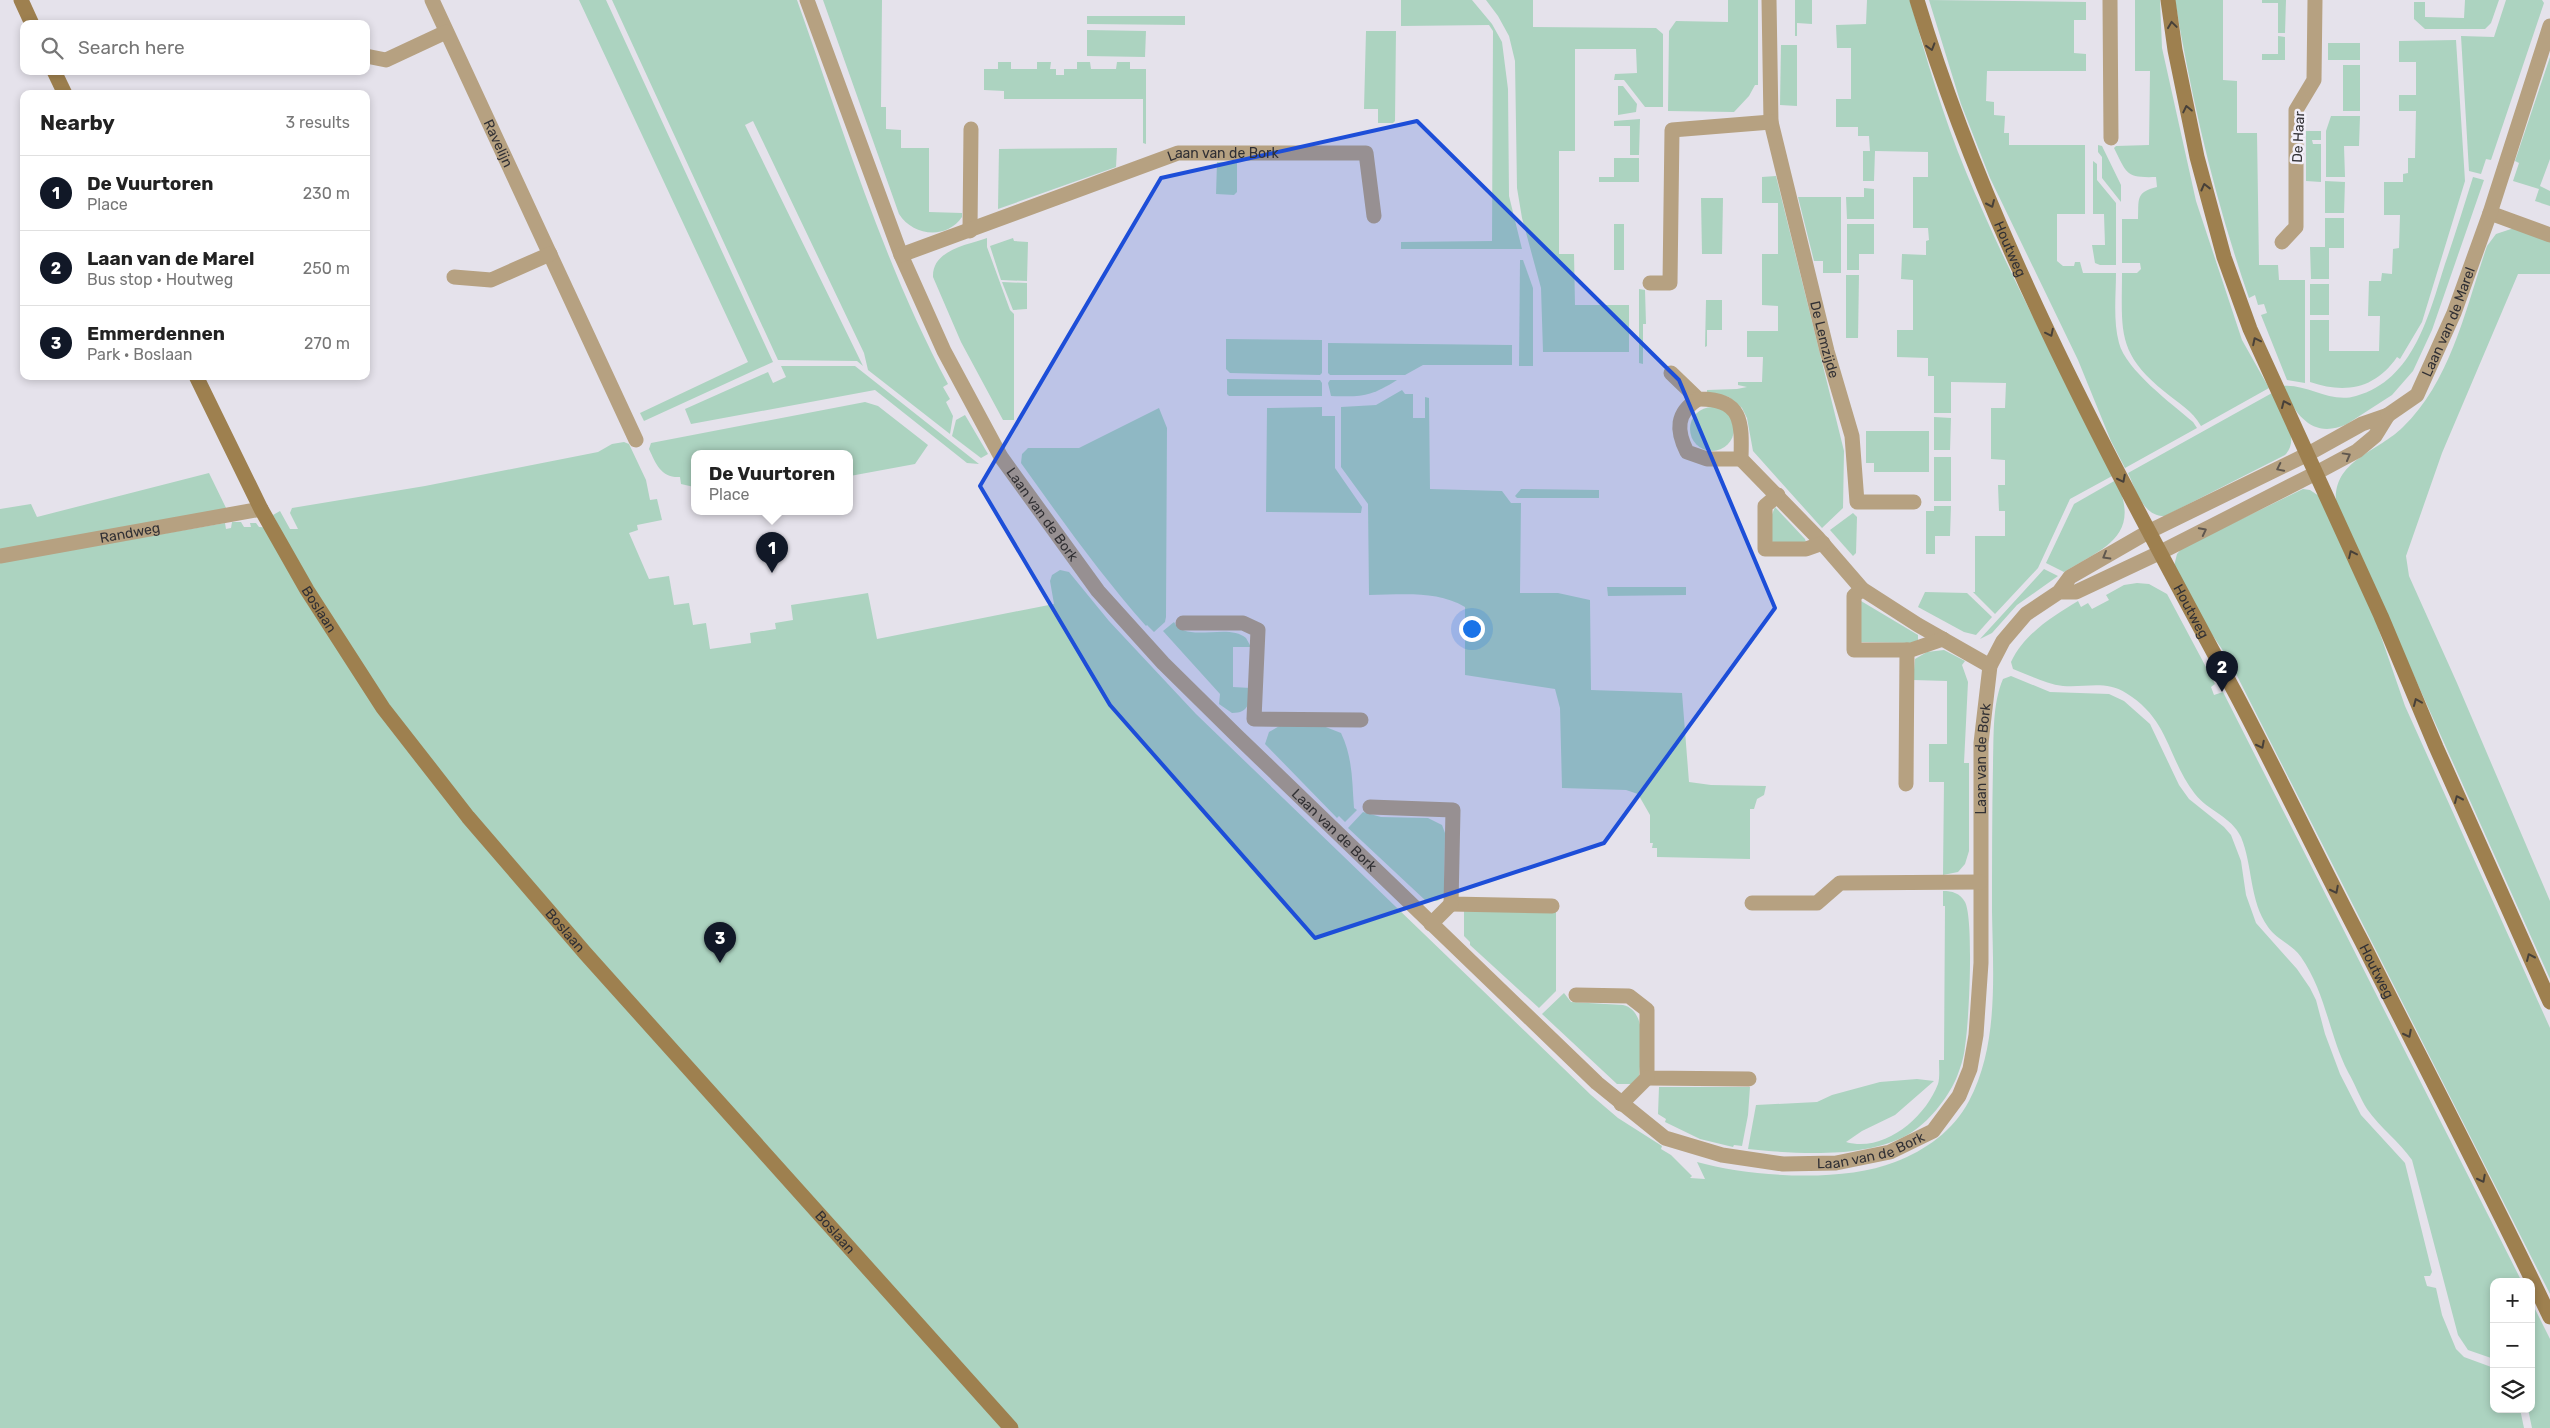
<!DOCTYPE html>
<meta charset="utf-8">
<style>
body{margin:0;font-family:Rubik,sans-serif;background:#f6f6f6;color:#222}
.controls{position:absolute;right:15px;bottom:15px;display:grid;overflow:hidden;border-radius:10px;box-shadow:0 2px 8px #0003}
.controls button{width:45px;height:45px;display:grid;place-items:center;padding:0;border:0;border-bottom:1px solid #e0e0e0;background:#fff;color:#222;font:25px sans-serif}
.you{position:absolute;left:1471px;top:628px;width:18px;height:18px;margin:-12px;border:4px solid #fff;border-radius:50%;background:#1a73e8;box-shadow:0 0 0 8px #1a73e833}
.badge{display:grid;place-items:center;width:32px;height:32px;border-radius:50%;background:#111827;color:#fff;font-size:16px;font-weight:700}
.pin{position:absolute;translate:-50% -41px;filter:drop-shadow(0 1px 2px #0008)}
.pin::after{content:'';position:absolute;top:26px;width:18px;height:15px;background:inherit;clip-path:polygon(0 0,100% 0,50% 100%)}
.popup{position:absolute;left:691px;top:450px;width:162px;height:65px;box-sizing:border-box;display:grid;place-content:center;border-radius:10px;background:#fff;filter:drop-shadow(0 1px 4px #0005);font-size:16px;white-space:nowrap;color:#767676}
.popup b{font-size:19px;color:#222}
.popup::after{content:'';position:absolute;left:50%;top:100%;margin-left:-10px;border:10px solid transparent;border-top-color:#fff}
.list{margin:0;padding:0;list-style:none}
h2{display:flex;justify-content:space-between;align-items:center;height:65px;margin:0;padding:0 20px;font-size:21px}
h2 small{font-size:16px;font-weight:400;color:#767676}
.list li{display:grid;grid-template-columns:32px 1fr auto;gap:15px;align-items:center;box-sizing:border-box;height:75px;padding:0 20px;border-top:1px solid #e0e0e0}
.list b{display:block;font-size:19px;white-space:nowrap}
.list p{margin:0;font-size:16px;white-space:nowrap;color:#767676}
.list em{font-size:16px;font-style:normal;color:#767676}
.icon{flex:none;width:28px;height:28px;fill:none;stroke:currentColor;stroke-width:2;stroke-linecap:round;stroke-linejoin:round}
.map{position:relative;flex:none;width:2550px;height:1428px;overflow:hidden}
.search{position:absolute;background:#fff;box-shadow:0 2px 8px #0003;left:20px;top:20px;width:350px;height:55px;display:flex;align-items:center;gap:12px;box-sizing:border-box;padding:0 18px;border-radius:10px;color:#767676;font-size:19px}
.panel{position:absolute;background:#fff;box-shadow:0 2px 8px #0003;left:20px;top:90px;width:350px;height:290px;border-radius:10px}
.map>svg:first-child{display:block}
</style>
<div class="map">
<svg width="2550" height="1428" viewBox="0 0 2550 1428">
<rect width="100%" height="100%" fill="#e5e2eb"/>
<g fill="#acd3c0">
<path d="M579,0H606L773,362L644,421L640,413L748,362Z"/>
<path d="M612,0H797C843,129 883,263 948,384L943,387L950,399L946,402L953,416L950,434L868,370L864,353L753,121L745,125L863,366L857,361L778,360Z"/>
<path d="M823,0H882L881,107H886V129L901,130V148H929V212L962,213V217C946,240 913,236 899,214Z"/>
<path d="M1401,0H1472L1492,24L1502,42L1508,89L1509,196L1522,249H1401V242L1492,241L1493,31L1489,25L1401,26Z"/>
<path d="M1486,0H1533V27L1656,28L1663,34V107H1645L1624,80H1614L1615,74L1637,73L1636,49H1575V151H1559V254H1574L1575,305H1629V352H1543L1541,288L1522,218L1517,188L1515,61L1509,36L1498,16Z"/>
<path d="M1728,0H1758V85H1755L1749,96L1734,112L1668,111L1669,31L1676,21L1728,22Z"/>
<path d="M1795,0H1812V24L1797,23V36H1795Z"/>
<path d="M1867,0H1910C1926,58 1943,116 1966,172C2009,276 2063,375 2114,475L2070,499L2038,568L1995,614L1973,592H1975V536H2005V511H1999L1998,485H2005V460L1991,459V408H2005L2006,383L1951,382V413H1934V376H1928V358L1897,357V330H1913V280L1901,279L1902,254L1926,255V241L1929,240L1928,228H1913V177H1928V152L1875,151L1874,181H1863V151H1870L1869,136H1858V127H1812H1836V99H1851V48H1837L1836,25L1866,24Z"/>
<path d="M1929,0L2086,2V20H2074V53L2086,54V71H1987L1986,101L1994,102V115L2005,116L2004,133H2009V145H2085V214H2057V261L2063,266H2074L2075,262H2080L2083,273H2116C2116,295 2113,321 2119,343C2126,370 2172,404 2193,422L2197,428L2125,468L2111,441L2078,360L1990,178L1961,104Z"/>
<path d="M2135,0H2160L2162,48L2196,201L2242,340L2269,388L2201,426C2193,411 2177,402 2165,392C2116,353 2122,330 2122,273H2137L2141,269L2140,263H2122V219H2138C2139,200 2135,192 2157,187L2156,177C2126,178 2127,174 2114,148L2116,146L2149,145L2150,71H2135Z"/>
<path d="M2175,0H2223V80L2237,81V133H2257L2259,265H2278L2279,280H2305V383L2287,380L2261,315L2267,313L2264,304L2258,305L2255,295L2249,298C2215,200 2192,102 2175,0Z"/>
<path d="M2262,0H2286L2285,33H2278V3H2262Z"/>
<path d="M2465,0H2499L2491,23L2485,29H2425L2414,19V2H2425V17L2464,18Z"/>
<path d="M2506,0H2542L2544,3L2491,160L2486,159L2481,174L2469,171L2461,36L2494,37Z"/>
<path d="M1087,16H1185V25L1087,24Z"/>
<path d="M1087,30L1146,31L1145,57L1087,56Z"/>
<path d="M1366,31H1396L1395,121L1393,123H1378V109H1364Z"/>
<path d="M2278,36L2285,37V60H2262V54H2278Z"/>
<path d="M2456,40L2465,181L2422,322L2400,359L2397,357C2375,389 2345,394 2310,382V320H2329V351H2379L2380,316H2368L2369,281H2381L2382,273L2392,274L2393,249L2399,248L2400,215H2384V182H2403V174L2408,173V158H2415L2416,111H2399V95H2416V62H2399V41Z"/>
<rect x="2328" y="43" width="32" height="17"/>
<path d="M1781,45H1797V106L1780,105Z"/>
<path d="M2550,57V159L2540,186L2550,191V206L2535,201L2539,189L2513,181L2519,163L2515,161Z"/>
<path d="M998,62H1011V69H1037V62H1051L1050,69H1056V75H1064V69H1077V62H1090L1091,69H1116L1117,62H1130V69H1146V144L1143,143V99H1004V91L984,90V69H998Z"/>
<rect x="2343" y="65" width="17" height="46"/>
<path d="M1618,86H1623L1637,104L1636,112L1618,115Z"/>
<path d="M2331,116H2360L2359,146H2344L2345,177H2326V131Z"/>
<path d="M1640,119L1639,155H1630V126H1614V121Z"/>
<path d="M2306,131H2321V140H2312L2313,144H2321V182L2306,181Z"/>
<path d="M2098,145L2102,146L2121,185V202L2102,178V157L2098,152Z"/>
<path d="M1117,148L1116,167L998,209L999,149Z"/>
<path d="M1614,158H1639V182H1599V177H1614Z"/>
<path d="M2093,161L2097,164V180L2116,203V265H2100L2095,263L2092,245H2105L2104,214H2093Z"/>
<path d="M1217,162H1237V192L1234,195L1216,194Z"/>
<path d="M1776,176L1844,451L1843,508L1822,528L1753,451L1747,418L1742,408L1729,397L1707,392V390L1737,389L1747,387L1738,385V382H1762L1763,357H1747V331H1778V306L1762,305V254H1778V203H1762V177Z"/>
<path d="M2473,177L2484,180L2432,330L2413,371L2392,395L2347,424C2312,440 2295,414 2282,386C2307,383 2330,404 2356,396C2414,380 2429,314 2445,264C2455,235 2464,206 2473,177Z"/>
<path d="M2325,181L2345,182L2344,213H2325Z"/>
<path d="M1864,188L1874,189V219H1847L1846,197H1864Z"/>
<path d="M1798,197H1841V273H1823V261H1814Z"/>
<path d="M1701,198H1723L1722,254H1702Z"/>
<path d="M2325,218H2344V248H2329V279H2311L2310,247H2325Z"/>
<rect x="1614" y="224" width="10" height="46"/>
<path d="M1847,224H1874V254H1859V270H1847Z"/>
<path d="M2514,228L2550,240V274H2518L2442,453L2406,556L2409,576L2457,683L2550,901V979L2336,502C2333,460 2378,452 2403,427C2451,381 2466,307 2487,246L2496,234Z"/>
<path d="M987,238V247L1010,310L1014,314V420H1003L961,342L933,277C932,250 967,245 987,238Z"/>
<path d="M1013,238L1014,241L1028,242L1027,281L1001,280L990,246Z"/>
<path d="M1520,260H1523L1533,288V366H1519Z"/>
<path d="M1846,275H1859L1858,338H1846Z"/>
<path d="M1002,282L1027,283V309L1013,310Z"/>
<rect x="2310" y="284" width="19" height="31"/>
<path d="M1639,289L1645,290L1646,324H1643V364L1639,363Z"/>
<path d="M1706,300H1722V330H1707V346L1705,347Z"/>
<path d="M1226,339L1322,340V373L1320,375L1230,373L1226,369Z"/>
<path d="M1328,343L1512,345V365H1423L1405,375H1330L1328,373Z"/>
<path d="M781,366H855L979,464L967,463L875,390L691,424L685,409L768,372L773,383L786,377Z"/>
<path d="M1227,379L1320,380L1322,383V396H1229L1227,394Z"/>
<path d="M1330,380H1397C1370,397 1362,397 1331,396L1328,383Z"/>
<path d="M1402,390L1405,394H1413V418H1425V397L1429,398L1430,489L1502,491L1511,503H1521L1520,593H1558L1590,600L1591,690L1682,693L1689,782L1711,785L1766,786L1764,795L1757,799L1754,809H1750V859L1657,857V848H1652L1653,843H1650V815L1638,794L1626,790L1562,788L1560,708L1555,689L1465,675V607C1436,590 1401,595 1369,595L1368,504L1341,467V407L1376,405Z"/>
<path d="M2272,393C2280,410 2302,438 2285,455L2165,516C2143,517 2136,490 2128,473Z"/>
<path d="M865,402L878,406L928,445L915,464L850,476V454H694V487L681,484L680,477C661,478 656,464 649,449L651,443Z"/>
<circle cx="1712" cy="429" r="22"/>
<path d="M1322,407V416H1335V468L1362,507L1361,513L1266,512L1267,408Z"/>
<path d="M1159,408L1167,428L1166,617L1165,622L1154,632L1147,625L1146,626C1100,574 1061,519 1021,463L1022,454L1028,448H1079Z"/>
<path d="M965,415L988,454L981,458L952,436L956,420Z"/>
<path d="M1934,417L1951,418L1950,450H1934Z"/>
<path d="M1866,431H1929V472H1874V463H1866Z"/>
<path d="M624,442L629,444L646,480L650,500L657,499L662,520L637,525L638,530L629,533L649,579L669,576L674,605L689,603L693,625L706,623L710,649L751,643L750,633L776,629L775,623L793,620L791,605L862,594L868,593L877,639L1054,604L1050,581L1052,575L1060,570L1069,572L1109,621L1196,714L1591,1095L1618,1118L1662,1146L1661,1149L1671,1155L1692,1176L1690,1178L1705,1179L1697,1162C1752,1177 1842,1183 1895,1162C1926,1150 1953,1131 1969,1101C1999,1045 1993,974 1992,912C1992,863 1992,814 1993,765C1994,736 1992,705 2003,679L2011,676L2050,692L2109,694L2124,701L2150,724L2179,785L2189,799L2224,827L2231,835L2241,861L2246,895L2256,923L2297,969L2310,988L2316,1000L2325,1034L2340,1074L2361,1115L2405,1163L2432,1272L2430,1276H2424L2427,1286L2436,1288L2442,1315L2456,1349L2464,1357L2494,1368V1409H2520L2524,1428H0V562L225,523L226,529L231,528L232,522H241L244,527H251L250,523H256L259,527L280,528L273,515L280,511L290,529H298L290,513L292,508L425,486L598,452L612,444Z"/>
<rect x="1934" y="457" width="17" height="44"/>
<path d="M209,473L227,510L0,552V509L31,504L37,517Z"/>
<path d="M2116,480C2142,536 2105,547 2064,572L2046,563L2074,504Z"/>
<path d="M1521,489L1599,490V498H1517L1515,496Z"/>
<path d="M2303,489L2310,490L2319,496L2375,619L2405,706L2550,1028V1294L2228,658L2196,611L2174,566L2177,554L2182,548Z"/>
<path d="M1934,506H1951L1950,536H1935V554H1926V511H1934Z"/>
<path d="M1775,507L1805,539L1806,542L1776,544L1771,541V517Z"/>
<path d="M1853,513L1857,517L1856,553L1853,556L1830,530Z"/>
<path d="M2044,569L2058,576L2017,605L1992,633L1980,639Z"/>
<path d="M2137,583L2149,584L2167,594L2215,684L2211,687L2214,695L2223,692L2522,1282H2494V1359L2468,1350L2458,1335L2412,1160C2399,1141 2380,1128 2367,1109C2360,1098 2355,1084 2348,1072C2329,1035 2326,993 2301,957C2293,945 2276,939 2268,927C2249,900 2253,866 2241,837C2231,816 2208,811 2195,794C2167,758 2170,720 2126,693C2105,680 2085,688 2063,686C2046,684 2029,675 2013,669L2011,662C2024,634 2053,616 2078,601L2081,607L2088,603L2092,609L2109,600L2106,595L2124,585Z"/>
<path d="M1607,587H1686V595L1608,596Z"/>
<path d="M1925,592L1967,593L1992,617L1976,635L1964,632L1918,607Z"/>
<path d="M1861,601L1918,635V640L1912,643L1861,642Z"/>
<path d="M1174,622C1186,644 1228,622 1246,638L1251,647H1233V687L1251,688C1249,702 1250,713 1232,713L1219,704L1220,694L1163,631Z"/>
<path d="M1944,650L1965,661L1962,665L1968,682L1964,763H1969V851L1965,864L1958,872L1943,875L1944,782H1929V744H1947V681L1913,680L1915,659L1927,652Z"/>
<path d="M1318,724L1341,733C1353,758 1352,782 1354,808L1357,810L1345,822L1339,816L1337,818L1265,744L1269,732L1281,725Z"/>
<path d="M1363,812L1381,817L1428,818L1442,825L1445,833L1444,897L1437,901H1426L1348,828Z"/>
<path d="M1943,891C1952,891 1960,893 1965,902C1974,919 1969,1024 1965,1046C1964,1058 1960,1069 1956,1079C1947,1099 1928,1123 1909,1134C1866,1159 1796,1154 1748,1149L1756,1105L1817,1102L1832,1095L1880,1082L1917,1079L1934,1081L1895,1115L1862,1131L1846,1142C1884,1153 1925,1118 1938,1084C1940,1077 1939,1068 1939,1060H1944L1945,906H1943Z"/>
<path d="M1556,910V991L1539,1008L1470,945V942L1464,936V911Z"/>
<path d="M1564,993L1571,1002L1623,1005C1649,1011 1641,1055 1639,1076L1631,1084H1617L1542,1014Z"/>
<path d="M1659,1087H1750L1748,1115L1742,1146L1734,1145L1733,1147L1700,1139L1665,1122L1666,1119L1658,1114Z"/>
<path d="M2531,1301L2550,1339V1428H2532L2528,1409H2531Z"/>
</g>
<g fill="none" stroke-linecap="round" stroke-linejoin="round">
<g stroke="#b6a181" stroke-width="15">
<path id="s1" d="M432,0L636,440"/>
<path id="s2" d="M807,0L901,255L944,351L1001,457L1098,591L1163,663L1236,735L1597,1083L1665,1138L1722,1155L1783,1164L1836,1163L1890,1152L1933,1131L1959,1096L1970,1069L1976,1035L1981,963V743L1990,666L2003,641L2026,614L2059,592L2070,577L2148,532L2308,454L2362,424L2388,415L2375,436L2357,451L2316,473L2159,553L2076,592H2059"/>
<path id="s3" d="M1769,0L1771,122L1827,351L1852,436L1857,502H1914"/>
<path d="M2110,0L2111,138"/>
<path d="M366,56L386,60L446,32"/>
<path d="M2490,213L2550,235"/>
<path d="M970,231L971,129"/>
<path d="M2282,242L2296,227V110L2314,80L2315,0"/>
<path id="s4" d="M901,255L1178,153H1366L1374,216"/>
<path d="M454,277L491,280L550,254"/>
<path d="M1650,283H1670L1672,130L1771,122"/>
<path d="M1671,373L1698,399C1743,398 1742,423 1741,459L1817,537L1862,589L1918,625L1990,666"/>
<path d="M1698,399C1676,413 1676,430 1687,452L1707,459H1741"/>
<path id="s5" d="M2388,415L2417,395L2454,313L2490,213L2550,26"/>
<path d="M1778,495L1765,506V549H1806L1823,543"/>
<path id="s6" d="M0,556L261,509"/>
<path d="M1862,589L1854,596V650H1911L1943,639"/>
<path d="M1183,623H1243L1258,630L1254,719L1361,720"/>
<path d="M1906,784L1907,650"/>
<path d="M1370,807L1453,810L1451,904L1552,906"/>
<path d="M1752,903H1817L1840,883L1980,882"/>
<path d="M1431,924L1451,904"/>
<path d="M1576,995L1629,996L1647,1010V1078L1749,1079"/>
<path d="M1621,1104L1647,1078"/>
</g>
<g stroke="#9e804f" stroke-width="15">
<path d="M21,0L32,24"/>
<path id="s7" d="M1917,0C1991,246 2118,474 2239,700C2281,780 2320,862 2362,942C2425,1067 2490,1191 2550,1317"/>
<path d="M2168,0L2175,50L2197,157L2224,257L2250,329L2381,616L2436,747L2550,1002"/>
<path d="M54,71L65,94"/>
<path id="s8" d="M196,376L261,509L307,590L383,708L468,817L585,953L1011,1428"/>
</g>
</g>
<defs><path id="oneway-chevron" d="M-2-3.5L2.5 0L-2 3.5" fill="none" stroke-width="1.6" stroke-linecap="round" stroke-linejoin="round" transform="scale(1.25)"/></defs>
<g stroke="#474039">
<use href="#oneway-chevron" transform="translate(2172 25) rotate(-98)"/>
<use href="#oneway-chevron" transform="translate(1931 47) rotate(73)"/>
<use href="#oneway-chevron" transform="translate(2187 109) rotate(-102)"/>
<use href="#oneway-chevron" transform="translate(2205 187) rotate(-104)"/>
<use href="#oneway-chevron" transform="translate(1991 204) rotate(66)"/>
<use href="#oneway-chevron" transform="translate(2050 333) rotate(64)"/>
<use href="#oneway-chevron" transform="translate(2256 341) rotate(-116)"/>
<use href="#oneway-chevron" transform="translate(2285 404) rotate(-114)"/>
<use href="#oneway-chevron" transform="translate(2122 479) rotate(63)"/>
<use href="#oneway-chevron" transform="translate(2352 554) rotate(-115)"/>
<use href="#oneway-chevron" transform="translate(2417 702) rotate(-113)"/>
<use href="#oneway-chevron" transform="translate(2261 745) rotate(63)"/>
<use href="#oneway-chevron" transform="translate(2458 799) rotate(-114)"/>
<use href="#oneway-chevron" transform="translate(2335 890) rotate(63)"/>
<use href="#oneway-chevron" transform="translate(2530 957) rotate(-114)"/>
<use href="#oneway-chevron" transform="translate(2408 1034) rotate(63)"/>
<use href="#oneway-chevron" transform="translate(2482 1179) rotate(63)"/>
</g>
<g stroke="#60584f">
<use href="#oneway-chevron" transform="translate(2347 456) rotate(-29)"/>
<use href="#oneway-chevron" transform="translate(2280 468) rotate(154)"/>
<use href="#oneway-chevron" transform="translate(2203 531) rotate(-27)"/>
<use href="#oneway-chevron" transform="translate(2106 556) rotate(150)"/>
</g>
<path fill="#1d4ed8" fill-opacity="0.2" stroke="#1d4ed8" stroke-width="4" stroke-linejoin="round" d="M1417,121L1679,380L1775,608L1604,843L1315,938L1110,705L980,486L1161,178Z"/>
<g text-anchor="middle" stroke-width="5" stroke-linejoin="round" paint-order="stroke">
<g font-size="14" fill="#313034" stroke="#f2eff9">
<text transform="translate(2298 137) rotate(-87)" y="5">De Haar</text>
<text dy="5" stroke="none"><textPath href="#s1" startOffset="158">Ravelijn</textPath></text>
<text dy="5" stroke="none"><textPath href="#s4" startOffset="340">Laan van de Bork</textPath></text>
<text dy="5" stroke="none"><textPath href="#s7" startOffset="266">Houtweg</textPath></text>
<text dy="5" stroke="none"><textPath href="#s5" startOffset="115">Laan van de Marel</textPath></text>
<text dy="5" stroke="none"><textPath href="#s3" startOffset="346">De Lemzijde</textPath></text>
<text dy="5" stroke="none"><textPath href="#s2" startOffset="568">Laan van de Bork</textPath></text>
<text dy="5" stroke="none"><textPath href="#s6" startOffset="132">Randweg</textPath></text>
<text dy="5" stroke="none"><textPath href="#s8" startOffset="264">Boslaan</textPath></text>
<text dy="5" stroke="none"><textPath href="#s7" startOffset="671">Houtweg</textPath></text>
<text dy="5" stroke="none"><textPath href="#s2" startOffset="2112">Laan van de Bork</textPath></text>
<text dy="5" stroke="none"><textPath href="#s2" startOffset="999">Laan van de Bork</textPath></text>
<text dy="5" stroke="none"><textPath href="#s8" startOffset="669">Boslaan</textPath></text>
<text dy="5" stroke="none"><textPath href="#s7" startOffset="1076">Houtweg</textPath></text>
<text dy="5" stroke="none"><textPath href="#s2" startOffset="1662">Laan van de Bork</textPath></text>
<text dy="5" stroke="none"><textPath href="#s8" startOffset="1074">Boslaan</textPath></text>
</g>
</g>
</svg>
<div class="controls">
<button>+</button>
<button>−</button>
<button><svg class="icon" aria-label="layers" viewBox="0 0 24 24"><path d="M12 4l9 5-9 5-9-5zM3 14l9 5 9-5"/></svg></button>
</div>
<div class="you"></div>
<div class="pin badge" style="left:772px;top:573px">1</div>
<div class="popup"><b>De Vuurtoren</b>Place</div>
<div class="pin badge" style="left:2222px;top:692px">2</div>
<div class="pin badge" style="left:720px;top:963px">3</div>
<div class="search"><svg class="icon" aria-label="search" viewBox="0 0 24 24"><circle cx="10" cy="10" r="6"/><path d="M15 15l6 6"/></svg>Search here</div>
<section class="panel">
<h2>Nearby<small>3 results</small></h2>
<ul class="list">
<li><span class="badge">1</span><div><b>De Vuurtoren</b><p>Place</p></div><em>230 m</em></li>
<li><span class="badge">2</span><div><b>Laan van de Marel</b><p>Bus stop · Houtweg</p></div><em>250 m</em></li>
<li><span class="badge">3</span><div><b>Emmerdennen</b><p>Park · Boslaan</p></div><em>270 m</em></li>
</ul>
</section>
</div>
